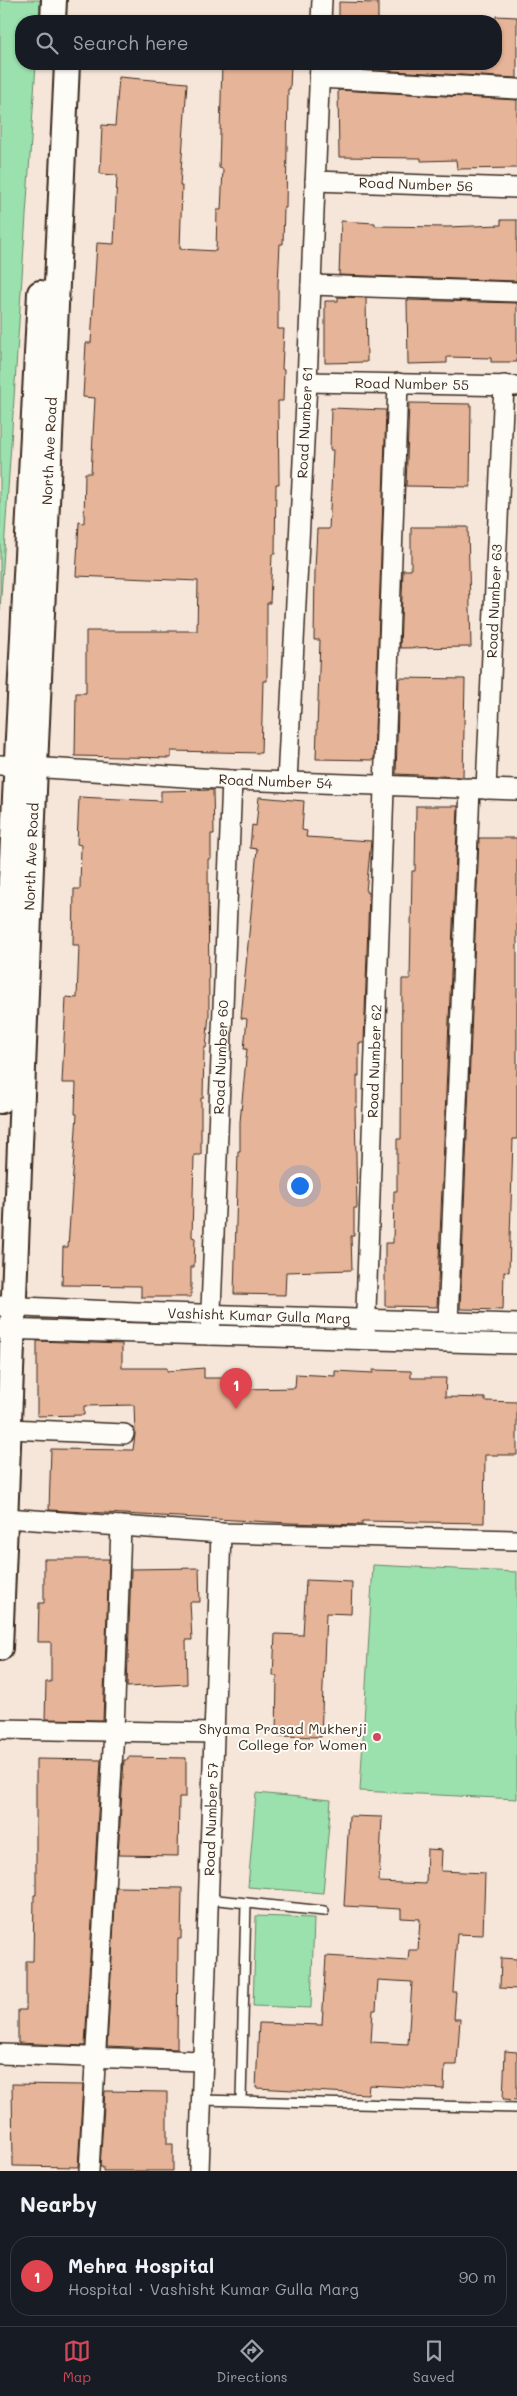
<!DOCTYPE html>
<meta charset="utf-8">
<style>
body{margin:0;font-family:Mali,sans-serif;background:#242831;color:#f1f3f6}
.you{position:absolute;left:299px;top:1185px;width:18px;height:18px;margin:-12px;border:4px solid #fff;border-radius:50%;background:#1a73e8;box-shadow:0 0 0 8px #1a73e833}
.badge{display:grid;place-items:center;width:32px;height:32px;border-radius:50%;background:#d1495b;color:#fff;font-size:16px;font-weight:700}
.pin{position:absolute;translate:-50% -41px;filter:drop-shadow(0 1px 2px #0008)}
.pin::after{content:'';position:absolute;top:26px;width:18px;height:15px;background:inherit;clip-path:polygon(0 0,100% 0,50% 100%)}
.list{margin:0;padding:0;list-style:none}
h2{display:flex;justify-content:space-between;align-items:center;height:65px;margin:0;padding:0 20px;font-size:21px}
h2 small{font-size:16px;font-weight:400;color:#9ea1a6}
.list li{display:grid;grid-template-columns:32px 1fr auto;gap:15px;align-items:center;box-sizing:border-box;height:80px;margin:0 10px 10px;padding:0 10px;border:1px solid #363941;border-radius:20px}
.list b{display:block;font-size:19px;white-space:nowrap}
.list p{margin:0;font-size:16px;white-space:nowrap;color:#9ea1a6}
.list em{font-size:16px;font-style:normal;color:#9ea1a6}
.icon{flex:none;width:28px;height:28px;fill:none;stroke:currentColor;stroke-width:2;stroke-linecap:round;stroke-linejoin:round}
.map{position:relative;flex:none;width:517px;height:2171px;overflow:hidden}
.search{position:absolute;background:#171b24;box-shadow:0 1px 4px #0004;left:15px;right:15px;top:15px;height:55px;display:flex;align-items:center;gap:12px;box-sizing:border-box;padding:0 18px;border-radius:20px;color:#9ea1a6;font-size:19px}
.sheet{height:155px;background:#171b24}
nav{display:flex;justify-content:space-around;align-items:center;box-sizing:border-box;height:70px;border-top:1px solid #363941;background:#171b24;font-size:14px;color:#9ea1a6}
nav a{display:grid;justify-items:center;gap:2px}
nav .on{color:#d1495b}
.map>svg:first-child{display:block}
</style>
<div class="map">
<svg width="517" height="2171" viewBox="0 0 517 2171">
<rect width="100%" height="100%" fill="#f6e6da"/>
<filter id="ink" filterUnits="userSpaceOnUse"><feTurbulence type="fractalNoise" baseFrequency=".02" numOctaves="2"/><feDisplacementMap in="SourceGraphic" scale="10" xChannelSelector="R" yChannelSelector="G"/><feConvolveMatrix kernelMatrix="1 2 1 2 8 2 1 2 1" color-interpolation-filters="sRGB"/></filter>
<g filter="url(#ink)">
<g fill="#9be1ae" stroke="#6b8666">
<path d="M0,0H40L39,21H21V64H36L0,611Z"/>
<path d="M373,1565L517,1572V1799L360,1791Z"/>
<path d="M256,1793L331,1800L323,1893L248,1887Z"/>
<path d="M256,1916L314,1918L311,2008L253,2006Z"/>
</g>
<g fill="#e6b498" stroke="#3b2a1e" fill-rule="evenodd">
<path d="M339,2L378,3V21H339Z"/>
<path d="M496,16L517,17V78L338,68V64H496Z"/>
<path d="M222,64H291L290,89H288L286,208H284L283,244H280L278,284V329H284L282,369L284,370L283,401H278L279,484H276L275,554H272L270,603H267V681H263L261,753L171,751V758L75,756L76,693H86V631H197L198,581L76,576L79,522L84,523L85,473H91L95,398L83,397L86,343H91L97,243L114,244L117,175L100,174L102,125L115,126L119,77L187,83L180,186H182L180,249L216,251L217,210H221L223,169L219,168Z"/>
<path d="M338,90L517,100V168L457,169L456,160L421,161V158L339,157Z"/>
<path d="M501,220H517V281L339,275L341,221L375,223V226L447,227L501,225Z"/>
<path d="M338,297L366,298L367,362L325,363V301H338Z"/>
<path d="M407,300L517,303V362H491V358L447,357V363L408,364Z"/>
<path d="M409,403L471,404L470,487L406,486Z"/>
<path d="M331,408L386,410L374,760L316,759L320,640H314L315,569L317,529H329L333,450H330Z"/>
<path d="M411,527H468L471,647L400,648L403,570H411Z"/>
<path d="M399,678L465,679L463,777L396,774Z"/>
<path d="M213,790L214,834H211V859H208L209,1014L206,1048H204L203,1098H201V1155H194L192,1237L195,1238L194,1267H191V1297H141V1286L62,1285L63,1247H68L77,1114H75L76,1083H62L66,997L77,998L79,945H73L74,889H80L81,845L77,844L79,797L161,801V791Z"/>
<path d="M259,797L304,801L302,830L307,831L306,837L371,841L366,892L369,893L364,1043H359V1076H357V1107H355L357,1208H354V1236H351L352,1270L286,1272L285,1295L234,1294L238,1151H240V1122L247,1049H244L247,1019L241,1018L257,849L250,848L252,825L256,826Z"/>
<path d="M416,806H458L437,1307L385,1306V1243H393L394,1191H397V1139H401L402,979H410L412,871H415Z"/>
<path d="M479,838H517V1139H513L509,1272L504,1271L503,1310L460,1309Z"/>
<path d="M37,1341L122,1344V1368H167V1371L204,1368V1378H244V1389L295,1388L296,1374L335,1376V1371L373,1373V1370L411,1371V1378H446L445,1397L485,1398V1401L517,1402V1455H485L484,1523L362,1521V1525L289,1523L49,1510L51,1449L133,1450L135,1434L134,1405L84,1406V1415L37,1416Z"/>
<path d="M44,1559H109L103,1720L45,1719L46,1682H51V1642H38L39,1603H44Z"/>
<path d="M199,1568L200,1602H190L192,1640H186L187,1684L127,1687L131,1569Z"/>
<path d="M306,1580L352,1582L351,1614L326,1613L321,1737L276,1736L277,1676H273L275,1634L303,1635Z"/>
<path d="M128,1757L186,1758V1797H179L178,1856L118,1855L124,1760H128Z"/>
<path d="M36,1759L101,1760L85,2046L18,2043V2010H26V1961H33L34,1895H36Z"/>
<path d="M349,1816L382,1817L379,1882L426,1884L427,1849L442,1850L441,1871L485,1873L483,1935L457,1934L453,1992H456L454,2019H460L457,2065H445L444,2089L369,2085L368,2094L256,2088L259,2023L322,2025L326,1956L408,1961L409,1950H418L420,1919L401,1918V1909L344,1906ZM378,1980L412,1982L408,2044L371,2042L373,2010H376Z"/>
<path d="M116,1887L182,1888L181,1939H178L177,2049L107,2046Z"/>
<path d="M501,1958L517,1959V1989L500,1988Z"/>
<path d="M505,2051L517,2052V2100L503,2099Z"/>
<path d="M12,2084L83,2085L78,2167L13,2166Z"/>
<path d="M105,2091L167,2092V2144H173V2171H103V2167H100Z"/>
</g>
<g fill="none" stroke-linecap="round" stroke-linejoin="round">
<g stroke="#3b2a1e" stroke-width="12">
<g id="service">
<path d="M208,1899L324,1911"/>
<path d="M201,2100L517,2108"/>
<path d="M241,2100L246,1903"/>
</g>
</g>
<g stroke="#3b2a1e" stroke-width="22">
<g id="minor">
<path d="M321,21L322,0"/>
<path d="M319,78L517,89"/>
<path id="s1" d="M315,181L517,188"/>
<path d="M311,285L517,292"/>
<path id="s2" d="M307,382L516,386"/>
<path id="s3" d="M0,765L232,780L517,790"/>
<path id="s4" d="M287,782L307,382L320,64"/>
<path id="s5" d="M486,789L504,385"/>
<path id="s6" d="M0,1306L135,1312L517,1324"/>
<path d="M448,1322L470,788"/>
<path d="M0,1329L517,1344"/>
<path id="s7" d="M210,1335L232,780"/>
<path id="s8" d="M365,1339L398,383"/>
<path d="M9,1429L124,1434"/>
<path d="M6,1518L221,1533L517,1540"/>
<path d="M0,1729L213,1733"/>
<path d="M0,2054L202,2061"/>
<path d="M89,2171L114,1731L121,1526"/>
<path id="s9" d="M199,2171L221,1533"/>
</g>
</g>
<g stroke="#3b2a1e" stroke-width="28">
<g id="tertiary">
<path d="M53,21L54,0"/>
<path d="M0,1101L40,293"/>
<path id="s10" d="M0,1648L35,766L67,64"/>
</g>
</g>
<use href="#service" stroke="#fdfcf7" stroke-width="9"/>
<use href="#minor" stroke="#fdfcf7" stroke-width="19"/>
<use href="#tertiary" stroke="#fdfcf7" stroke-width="24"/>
</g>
</g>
<circle fill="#d1495b" stroke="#fdfcf7" stroke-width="2" cx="377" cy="1737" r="5"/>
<g text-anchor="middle" stroke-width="4" stroke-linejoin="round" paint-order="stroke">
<g font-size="14" fill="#3b2a1e" stroke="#fdfcf7">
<text dy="5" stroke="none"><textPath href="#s1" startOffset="101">Road Number 56</textPath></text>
<text dy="5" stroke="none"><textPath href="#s2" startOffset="105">Road Number 55</textPath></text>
<text dy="5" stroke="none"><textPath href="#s4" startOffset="360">Road Number 61</textPath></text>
<text dy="5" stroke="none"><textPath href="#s10" startOffset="1198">North Ave Road</textPath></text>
<text dy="5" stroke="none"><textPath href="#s5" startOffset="188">Road Number 63</textPath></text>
<text dy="5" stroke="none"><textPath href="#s3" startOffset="276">Road Number 54</textPath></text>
<text dy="5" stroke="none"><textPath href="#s10" startOffset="792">North Ave Road</textPath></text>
<text dy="5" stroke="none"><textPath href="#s7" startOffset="278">Road Number 60</textPath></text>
<text dy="5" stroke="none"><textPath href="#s8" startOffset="278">Road Number 62</textPath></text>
<text dy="5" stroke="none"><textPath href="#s6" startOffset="259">Vashisht Kumar Gulla Marg</textPath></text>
<text dy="5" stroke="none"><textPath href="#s9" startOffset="352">Road Number 57</textPath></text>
</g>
<g font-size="14" fill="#3b2a1e" stroke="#fdfcf7" text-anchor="end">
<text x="367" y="1734">Shyama Prasad Mukherji<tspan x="367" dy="16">College for Women</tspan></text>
</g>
</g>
</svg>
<div class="you"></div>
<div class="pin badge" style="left:236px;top:1409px;background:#e0444e">1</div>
<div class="search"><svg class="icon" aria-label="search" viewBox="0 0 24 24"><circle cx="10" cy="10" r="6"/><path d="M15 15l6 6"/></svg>Search here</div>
</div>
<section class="sheet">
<h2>Nearby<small></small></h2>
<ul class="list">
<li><span class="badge" style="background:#e0444e">1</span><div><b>Mehra Hospital</b><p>Hospital · Vashisht Kumar Gulla Marg</p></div><em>90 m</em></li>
</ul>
</section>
<nav>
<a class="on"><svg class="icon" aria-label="map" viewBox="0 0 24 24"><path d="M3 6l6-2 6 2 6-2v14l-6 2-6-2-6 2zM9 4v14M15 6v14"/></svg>Map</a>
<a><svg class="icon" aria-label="directions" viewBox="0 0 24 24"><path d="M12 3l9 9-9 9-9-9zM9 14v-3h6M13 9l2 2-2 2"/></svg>Directions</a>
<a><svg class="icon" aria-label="saved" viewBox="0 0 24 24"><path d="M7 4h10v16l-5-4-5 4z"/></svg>Saved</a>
</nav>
